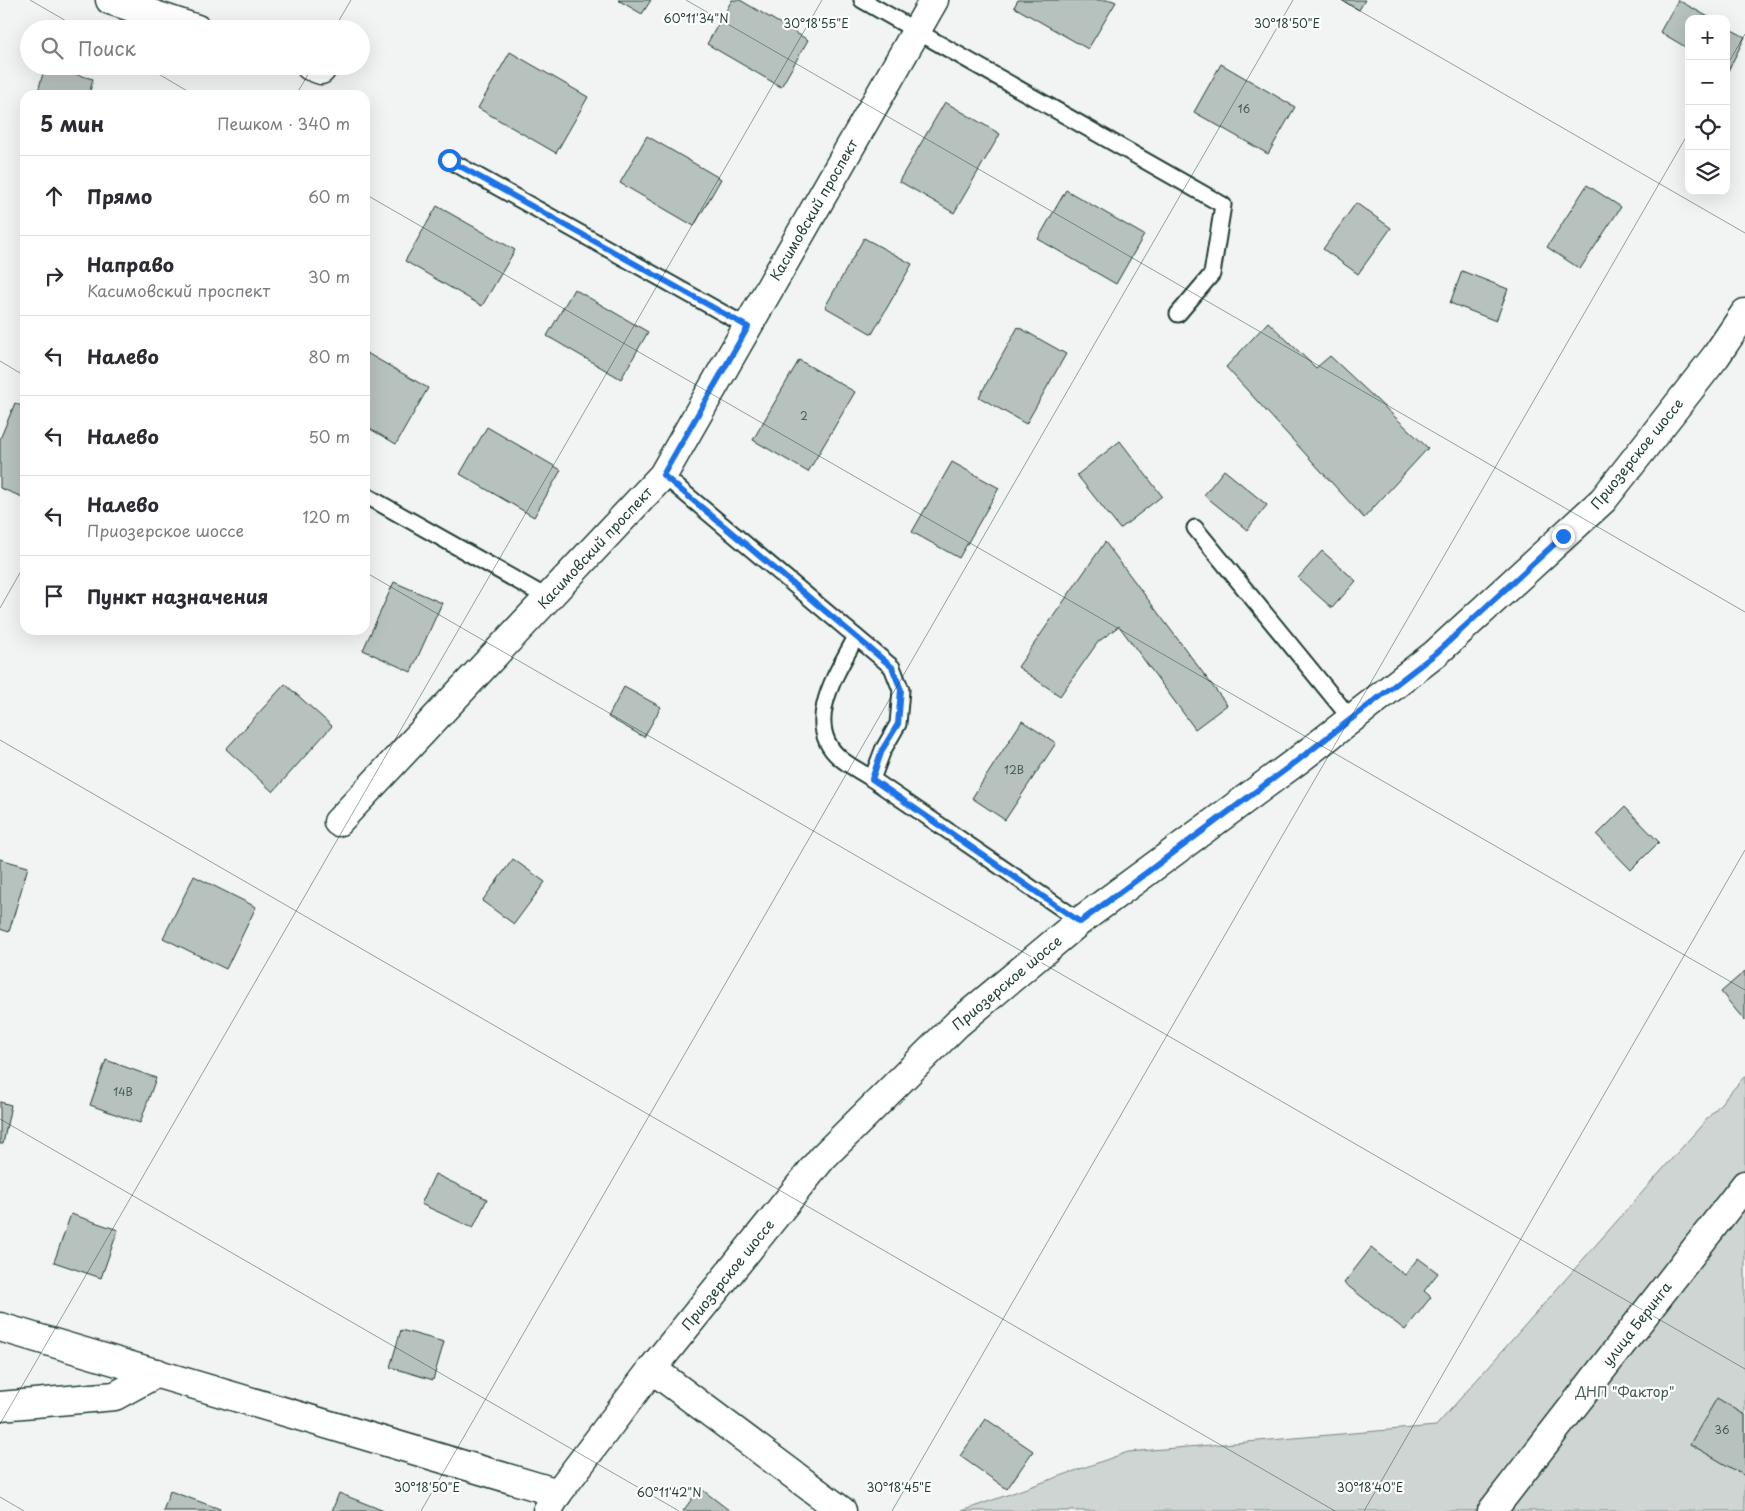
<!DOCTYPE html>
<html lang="ru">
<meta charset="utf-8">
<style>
body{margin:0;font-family:"Playpen Sans",sans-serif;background:#f7f7f7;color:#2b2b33}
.controls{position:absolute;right:15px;top:15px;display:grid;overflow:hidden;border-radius:10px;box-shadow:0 5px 20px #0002}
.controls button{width:45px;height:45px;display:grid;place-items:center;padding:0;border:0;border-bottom:1px solid #e1e1e2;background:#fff;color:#2b2b33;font:25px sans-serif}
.stop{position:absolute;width:15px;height:15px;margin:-11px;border:4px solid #1a73e8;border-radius:50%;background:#fff}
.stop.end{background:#1a73e8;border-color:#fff;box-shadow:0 1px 5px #0008}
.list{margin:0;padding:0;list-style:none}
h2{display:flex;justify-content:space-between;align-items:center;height:65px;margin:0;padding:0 20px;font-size:21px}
h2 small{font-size:16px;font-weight:400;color:#7c7c81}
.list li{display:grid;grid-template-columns:32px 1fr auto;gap:15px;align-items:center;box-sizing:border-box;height:80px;padding:0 20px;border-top:1px solid #e1e1e2}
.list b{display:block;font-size:19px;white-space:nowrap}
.list p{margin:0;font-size:16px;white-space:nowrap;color:#7c7c81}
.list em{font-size:16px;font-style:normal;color:#7c7c81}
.icon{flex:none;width:28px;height:28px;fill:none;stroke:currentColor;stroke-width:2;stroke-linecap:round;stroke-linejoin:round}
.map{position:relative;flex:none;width:1745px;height:1511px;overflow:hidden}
.search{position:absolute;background:#fff;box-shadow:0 5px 20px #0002;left:20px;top:20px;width:350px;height:55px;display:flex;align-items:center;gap:12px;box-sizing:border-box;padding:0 18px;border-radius:28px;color:#7c7c81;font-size:19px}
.panel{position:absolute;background:#fff;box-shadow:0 5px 20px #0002;left:20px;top:90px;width:350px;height:545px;border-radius:15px}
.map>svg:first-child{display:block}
</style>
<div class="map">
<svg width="1745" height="1511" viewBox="0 0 1745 1511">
<rect width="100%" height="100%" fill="#f2f3f3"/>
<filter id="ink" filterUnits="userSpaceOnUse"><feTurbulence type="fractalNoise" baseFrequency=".02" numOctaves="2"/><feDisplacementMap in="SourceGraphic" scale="10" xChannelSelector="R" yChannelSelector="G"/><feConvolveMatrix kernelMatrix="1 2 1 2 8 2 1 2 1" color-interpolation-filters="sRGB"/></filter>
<g filter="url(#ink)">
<path fill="#ced5d3" stroke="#768984" d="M1745,1076V1511H962L1128,1452L1436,1426Z"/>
<g fill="#b7c1bd" stroke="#1f3d34">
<path d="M618,0H651L642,14Z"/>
<path d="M732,0H740L808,40L781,87L707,44Z"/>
<path d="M1018,0H1111L1116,2L1088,49L1014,7Z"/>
<path d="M1342,0H1365L1359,10Z"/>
<path d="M1678,0L1712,19H1689V49L1660,32Z"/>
<path d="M1726,27L1745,37L1728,71L1726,70Z"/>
<path d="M510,52L588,97L556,153L478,108Z"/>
<path d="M1221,64L1295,107L1268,154L1194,112Z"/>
<path d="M45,66L93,79L89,95H37Z"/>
<path d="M945,102L1000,134L954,213L899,181Z"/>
<path d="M647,136L721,179L694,226L620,183Z"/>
<path d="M1587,185L1621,207L1580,269L1547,247Z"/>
<path d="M1066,190L1144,235L1116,284L1038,239Z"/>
<path d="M1356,203L1391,228L1358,274L1323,249Z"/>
<path d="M437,206L515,250L482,306L405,261Z"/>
<path d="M864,238L912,264L872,334L825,307Z"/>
<path d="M1462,271L1508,289L1496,321L1450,303Z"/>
<path d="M574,289L648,332L621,379L547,336Z"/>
<path d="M1268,322L1316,368L1330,356L1428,448L1364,518L1226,367Z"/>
<path d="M1018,327L1066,354L1026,424L979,397Z"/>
<path d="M365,352L428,388L396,444L365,426Z"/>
<path d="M799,360L855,392L808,472L753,440Z"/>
<path d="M15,403L25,408V498L0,488V439Z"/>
<path d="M487,427L561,470L534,517L460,474Z"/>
<path d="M1120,441L1162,496L1120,529L1077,475Z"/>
<path d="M952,462L999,488L959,558L912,532Z"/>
<path d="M1224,470L1267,505L1247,530L1204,495Z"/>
<path d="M1105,542L1227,705L1195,729L1119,626L1098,642L1060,696L1018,667Z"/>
<path d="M1322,551L1356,581L1332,608L1298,578Z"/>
<path d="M394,582L442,603L411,672L363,650Z"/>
<path d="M285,684L332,726L273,792L226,749Z"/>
<path d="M624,687L661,707L644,737L608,717Z"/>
<path d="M1022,721L1056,743L1005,820L972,798Z"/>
<path d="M1625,807L1659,842L1631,870L1597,835Z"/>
<path d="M0,859L28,867L9,932L0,929Z"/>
<path d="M513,859L545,882L514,924L482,901Z"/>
<path d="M194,876L256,907L226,969L163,938Z"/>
<path d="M1745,971V1021L1721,992Z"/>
<path d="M106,1060L156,1078L140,1123L90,1105Z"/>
<path d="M0,1102L11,1105L3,1144H0Z"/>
<path d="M435,1174L487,1199L473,1228L421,1204Z"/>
<path d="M71,1214L118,1230L101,1278L54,1262Z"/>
<path d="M1371,1248L1405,1275L1418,1258L1438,1273L1424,1291L1431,1297L1405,1330L1344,1283Z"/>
<path d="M401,1330L444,1342L433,1380L390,1367Z"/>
<path d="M1717,1398L1745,1415V1476L1690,1444Z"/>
<path d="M986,1419L1033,1451L1007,1489L960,1456Z"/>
<path d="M700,1488L730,1511H683Z"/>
<path d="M170,1491L220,1509L219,1511H163Z"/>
<path d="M339,1493L384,1511H332Z"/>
</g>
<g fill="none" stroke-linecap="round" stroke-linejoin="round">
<g stroke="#1f3d34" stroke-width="19">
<g id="lane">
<path d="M862,0L1223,205L1212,274L1178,314"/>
<path d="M449,160L748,327"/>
<path d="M663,475L892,667L901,690L898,724L883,750L872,779L1080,921"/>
<path d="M365,495L548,598"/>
<path d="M1195,528L1351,719"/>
<path d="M856,637C838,671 801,725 840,758C849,766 862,772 872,779"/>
</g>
</g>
<g stroke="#1f3d34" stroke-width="31">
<g id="street">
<path d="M110,0L197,29"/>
<path d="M310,66L321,70"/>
<path d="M338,822L663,475L934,0"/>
<path d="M0,1327L558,1493"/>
<path d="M652,1369L842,1511"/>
<path d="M0,1406L115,1396L157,1373"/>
<path d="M1492,1511L1745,1185"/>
</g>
</g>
<g stroke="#1f3d34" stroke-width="31">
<path id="primary" d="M547,1511L558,1493L652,1369L822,1158L957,1024L1080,921L1297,761L1435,654L1603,500L1716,356L1745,313"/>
</g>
<use href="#lane" stroke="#fff" stroke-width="15"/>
<use href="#street" stroke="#fff" stroke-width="28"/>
<use href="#primary" stroke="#fff" stroke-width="28"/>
</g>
</g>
<g fill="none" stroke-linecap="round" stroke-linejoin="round" filter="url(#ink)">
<path stroke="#1a73e8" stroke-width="6" d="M449,160L748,327L663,475L892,667L901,690L898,724L882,750L872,779L1080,922L1297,761L1435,654L1563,536"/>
</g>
<path fill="none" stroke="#1f3d34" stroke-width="1" stroke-opacity="0.45" d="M30,0L80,29M686,0L1745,612M1341,0L1745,233M334,29L351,0M145,66L194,95M1726,67L1745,34M296,95L313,66M365,194L1745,990M0,361L25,376M365,572L1745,1369M0,608L25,564M0,740L1335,1511M0,1119L679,1511M0,1424L822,0M0,1497L24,1511M421,1511L1293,0M892,1511L1689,132M1364,1511L1745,850"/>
<g text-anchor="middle" stroke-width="4.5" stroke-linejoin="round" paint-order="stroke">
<g font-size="11" fill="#455e56">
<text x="1244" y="113">16</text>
<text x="804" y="420">2</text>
<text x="1014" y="774">12В</text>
<text x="123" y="1096">14В</text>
<text x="1722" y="1434">36</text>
</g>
<g font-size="14" fill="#1f3d34" stroke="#fff">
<text transform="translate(814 210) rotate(-60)" y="5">Касимовский проспект</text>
<text transform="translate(1637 454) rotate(-51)" y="5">Приозерское шоссе</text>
<text transform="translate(595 548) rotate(-47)" y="5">Касимовский проспект</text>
<text transform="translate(1007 983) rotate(-40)" y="5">Приозерское шоссе</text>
<text transform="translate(728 1275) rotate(-51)" y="5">Приозерское шоссе</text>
<text transform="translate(1637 1324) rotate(-52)" y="5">улица Беринга</text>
</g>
<g font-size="14" fill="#425b54" stroke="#fff">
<text x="1625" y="1397">ДНП "Фактор"</text>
</g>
</g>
<g font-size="12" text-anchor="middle" fill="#1f3d34" stroke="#fff" stroke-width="4.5" stroke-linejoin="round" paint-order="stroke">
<text x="696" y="23">60°11'34"N</text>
<text x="1287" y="28">30°18'50"E</text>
<text x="816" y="28">30°18'55"E</text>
<text x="427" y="1492">30°18'50"E</text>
<text x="899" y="1492">30°18'45"E</text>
<text x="1370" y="1492">30°18'40"E</text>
<text x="669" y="1497">60°11'42"N</text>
</g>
</svg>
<div class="controls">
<button>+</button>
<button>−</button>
<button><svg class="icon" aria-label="locate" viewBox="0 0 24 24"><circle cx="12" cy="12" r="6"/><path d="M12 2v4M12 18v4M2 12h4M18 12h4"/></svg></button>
<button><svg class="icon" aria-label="layers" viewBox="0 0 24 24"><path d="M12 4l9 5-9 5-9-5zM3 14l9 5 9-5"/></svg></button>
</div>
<div class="stop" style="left:449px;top:160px"></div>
<div class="stop end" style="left:1563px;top:536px"></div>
<div class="search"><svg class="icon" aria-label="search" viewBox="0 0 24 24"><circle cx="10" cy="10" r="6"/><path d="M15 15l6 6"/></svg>Поиск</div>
<section class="panel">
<h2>5 мин<small>Пешком · 340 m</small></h2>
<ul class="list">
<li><svg class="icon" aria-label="ahead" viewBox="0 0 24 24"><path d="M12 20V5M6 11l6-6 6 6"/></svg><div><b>Прямо</b></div><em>60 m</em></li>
<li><svg class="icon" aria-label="right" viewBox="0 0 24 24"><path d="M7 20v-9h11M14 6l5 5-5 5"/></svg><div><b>Направо</b><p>Касимовский проспект</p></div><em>30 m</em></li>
<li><svg class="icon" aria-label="left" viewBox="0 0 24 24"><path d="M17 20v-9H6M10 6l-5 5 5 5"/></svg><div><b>Налево</b></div><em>80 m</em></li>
<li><svg class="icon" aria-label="left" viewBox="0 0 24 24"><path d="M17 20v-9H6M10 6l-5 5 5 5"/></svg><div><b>Налево</b></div><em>50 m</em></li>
<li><svg class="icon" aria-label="left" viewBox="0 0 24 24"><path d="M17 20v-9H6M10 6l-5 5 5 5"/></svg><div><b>Налево</b><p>Приозерское шоссе</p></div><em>120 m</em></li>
<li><svg class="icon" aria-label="arrive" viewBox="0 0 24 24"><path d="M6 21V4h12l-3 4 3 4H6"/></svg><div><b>Пункт назначения</b></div></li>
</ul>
</section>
</div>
